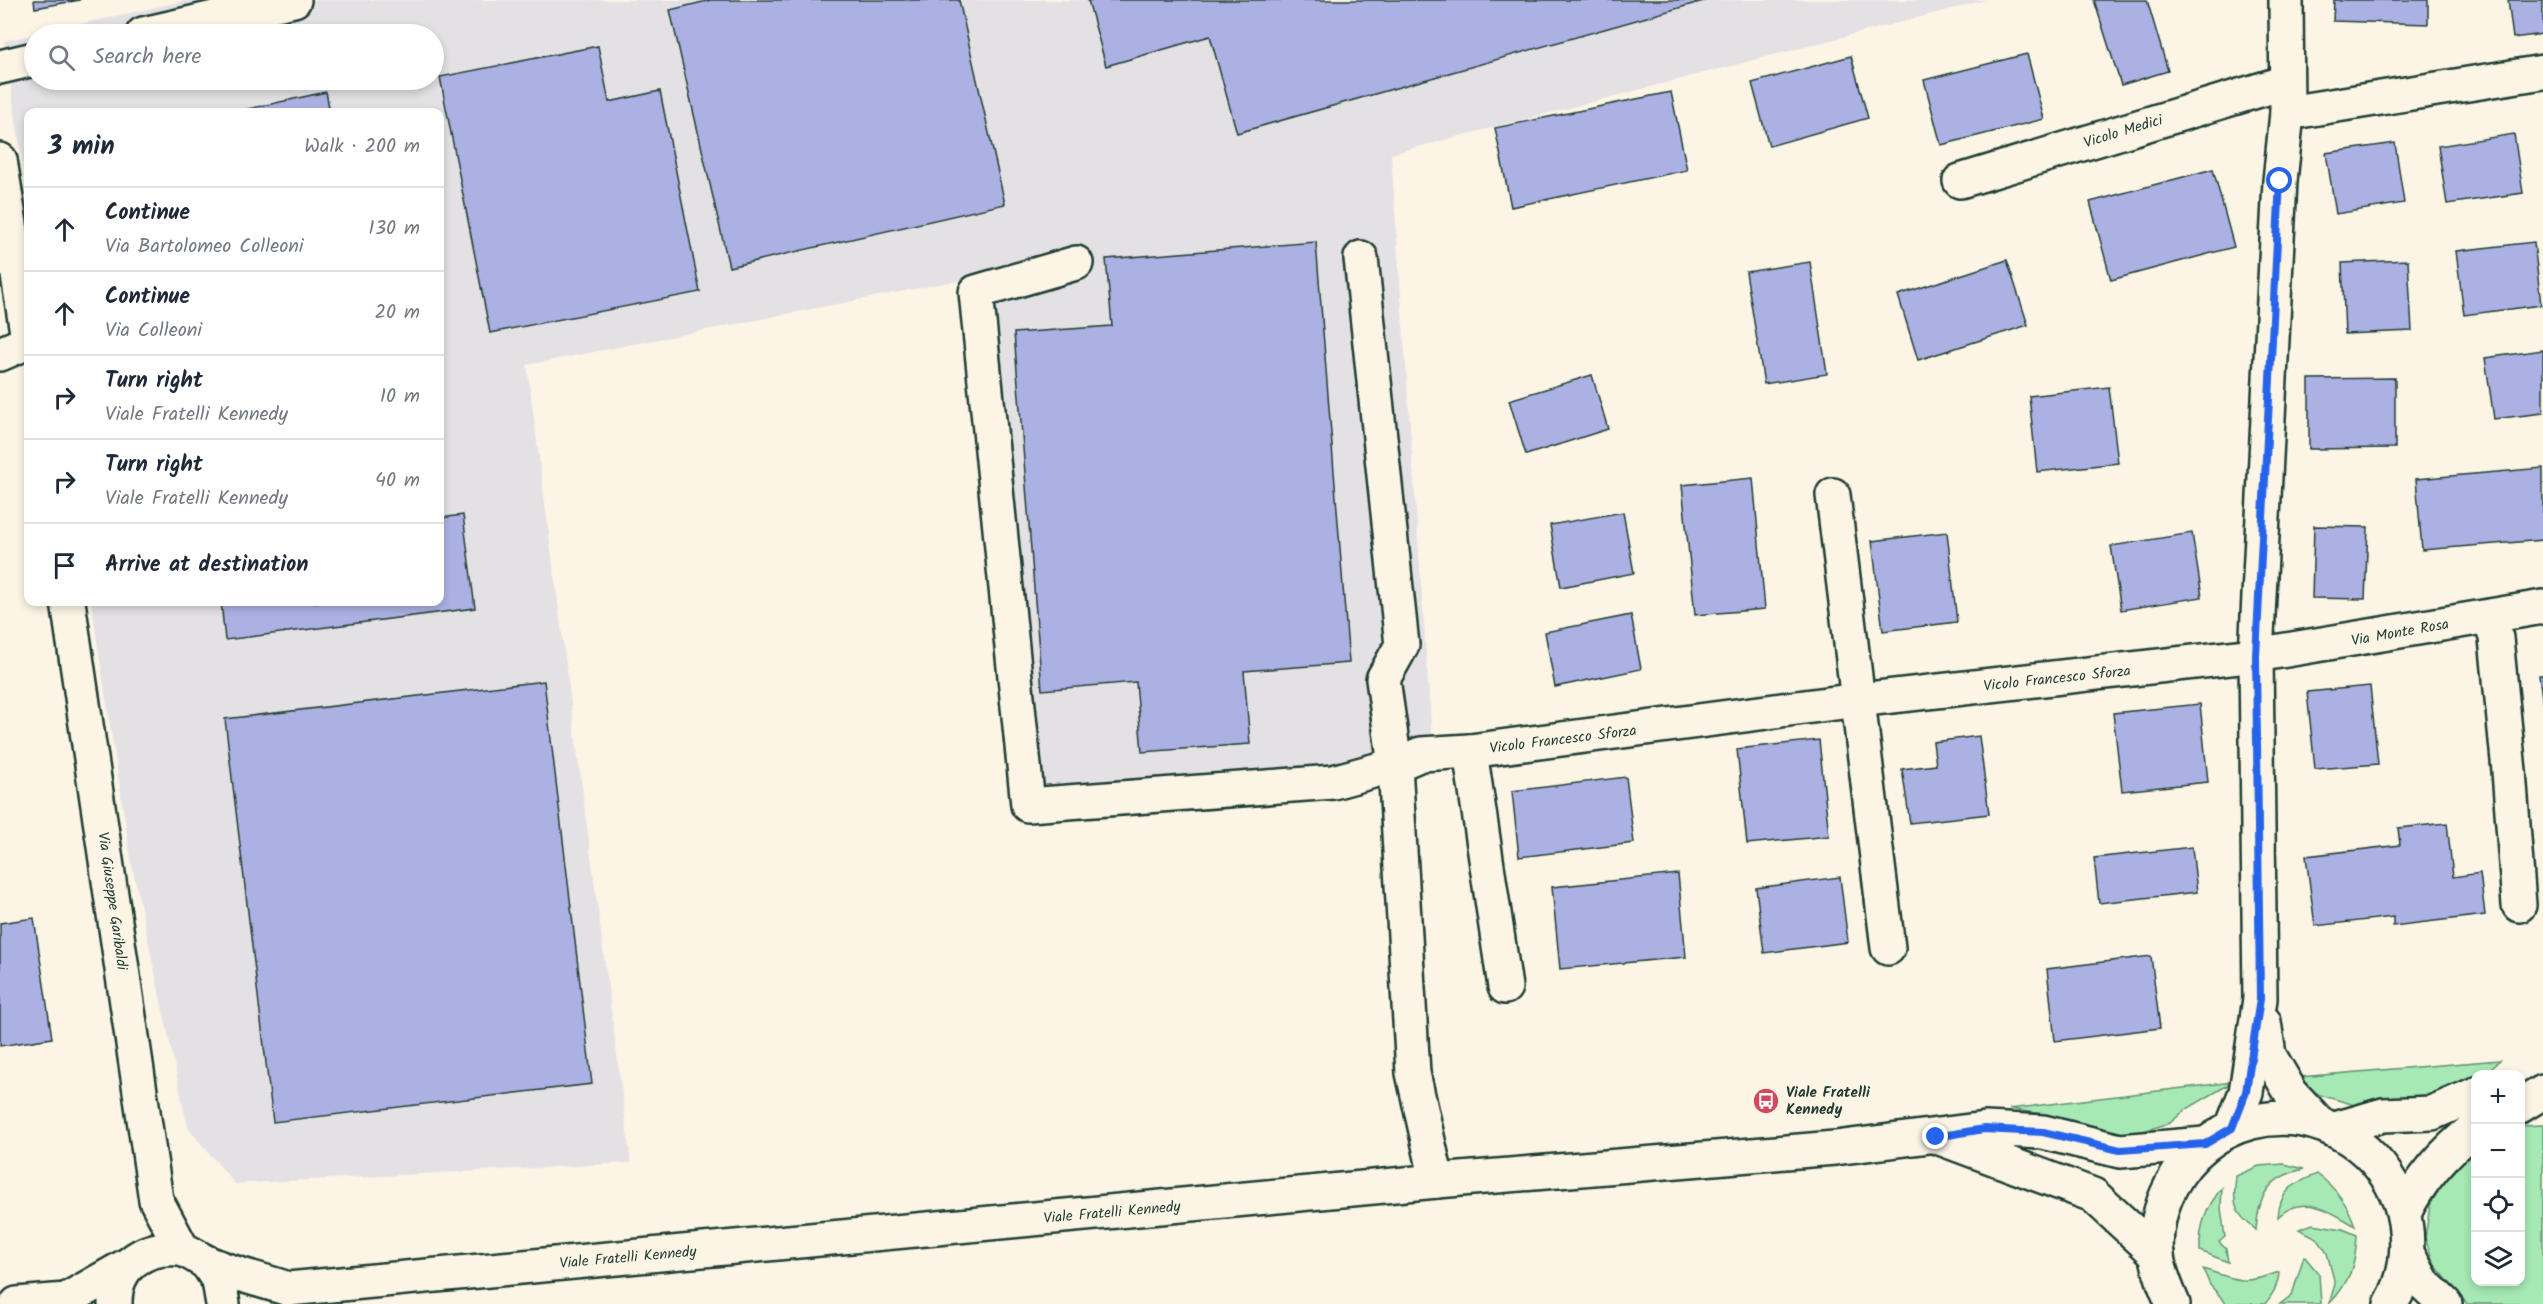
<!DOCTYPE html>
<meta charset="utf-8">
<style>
body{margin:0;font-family:Kalam,sans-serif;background:#f2f2f3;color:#1f2937}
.controls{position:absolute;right:18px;bottom:18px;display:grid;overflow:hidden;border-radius:12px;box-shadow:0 3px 9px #0003}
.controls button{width:54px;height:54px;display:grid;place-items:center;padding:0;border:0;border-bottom:2px solid #e0e1e3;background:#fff;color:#1f2937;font:30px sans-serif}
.stop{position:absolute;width:18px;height:18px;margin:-14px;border:4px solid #2563eb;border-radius:50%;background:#fff}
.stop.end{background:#2563eb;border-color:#fff;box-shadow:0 2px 6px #0008}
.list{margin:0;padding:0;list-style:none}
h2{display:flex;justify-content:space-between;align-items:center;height:78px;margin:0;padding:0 24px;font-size:26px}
h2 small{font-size:20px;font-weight:400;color:#747a83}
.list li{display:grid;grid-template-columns:39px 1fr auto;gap:18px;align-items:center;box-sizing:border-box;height:84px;padding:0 24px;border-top:2px solid #e0e1e3}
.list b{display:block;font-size:22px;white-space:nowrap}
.list p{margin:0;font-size:20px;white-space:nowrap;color:#747a83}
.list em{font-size:20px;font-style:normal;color:#747a83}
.icon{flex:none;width:33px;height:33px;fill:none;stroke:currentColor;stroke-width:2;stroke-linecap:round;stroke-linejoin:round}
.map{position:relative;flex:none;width:2543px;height:1304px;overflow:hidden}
.search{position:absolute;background:#fff;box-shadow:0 3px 9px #0003;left:24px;top:24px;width:420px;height:66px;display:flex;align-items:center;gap:15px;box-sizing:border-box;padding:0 21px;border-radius:33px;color:#747a83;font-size:22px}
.panel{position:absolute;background:#fff;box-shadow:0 3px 9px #0003;left:24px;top:108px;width:420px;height:498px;border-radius:12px}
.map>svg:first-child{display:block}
</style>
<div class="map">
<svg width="2543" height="1304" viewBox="0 0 2543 1304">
<rect width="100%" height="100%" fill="#fcf5e5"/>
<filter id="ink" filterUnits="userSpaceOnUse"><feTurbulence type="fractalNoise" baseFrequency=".0167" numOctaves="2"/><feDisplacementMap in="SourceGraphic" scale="12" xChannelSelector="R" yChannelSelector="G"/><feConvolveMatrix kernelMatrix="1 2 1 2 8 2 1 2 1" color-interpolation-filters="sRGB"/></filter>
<g filter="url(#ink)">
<path fill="#e4e1e4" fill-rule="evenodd" d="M188,0H1986L1391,154L1434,766L1040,799L991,274L527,365L631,1163L235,1184L188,1128L132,866L91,602H440V112H28V200L4,41ZM34,34H434V80H34Z"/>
<g fill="#a6e9b4" stroke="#629374" stroke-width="1.5">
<path d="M2500,1060L2484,1074H2476L2475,1078L2406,1105L2376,1111L2320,1095L2307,1088L2300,1077Z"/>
<path d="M2233,1082L2185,1110L2170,1123L2137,1133L2111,1134L2049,1115L2009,1109Z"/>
<path d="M2543,1125V1304H2467L2434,1264L2425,1238L2430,1206L2451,1165L2475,1143L2476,1282H2520L2521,1126Z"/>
<path d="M2284,1164L2304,1169C2268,1177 2259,1194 2256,1230C2233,1212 2233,1205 2236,1176L2259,1166Z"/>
<path d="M2317,1174C2336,1188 2348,1204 2355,1226C2331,1211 2303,1193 2278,1217C2280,1189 2294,1184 2317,1174Z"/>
<path d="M2222,1188L2221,1208L2225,1237L2219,1242L2226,1249L2228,1262L2200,1251C2199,1226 2206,1207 2222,1188Z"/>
<path d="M2313,1224L2343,1229L2357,1235C2356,1264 2349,1284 2329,1304L2335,1284L2327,1253L2317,1238L2299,1229Z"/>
<path d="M2304,1256L2319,1274L2321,1304H2280L2292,1295Z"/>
<path d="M2203,1269C2239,1280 2241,1286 2279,1272C2278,1286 2273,1294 2265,1304H2227L2210,1285Z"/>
</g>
<g fill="#abb1e2" stroke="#1f3d34" stroke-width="1.5">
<path d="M34,0H80L35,8Z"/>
<path d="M711,0H959L1005,204L729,267L670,10Z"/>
<path d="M1088,0H1707L1237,133L1210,36L1106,66Z"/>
<path d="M2094,0H2147L2168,71L2121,85Z"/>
<path d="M2334,0H2428V24L2333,21Z"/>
<path d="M2508,0H2543V34L2513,38Z"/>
<path d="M598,46L609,102L660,91L700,292L490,333L440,77Z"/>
<path d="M2027,54L2044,119L1941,145L1924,80Z"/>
<path d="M1851,56L1868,118L1769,146L1752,83Z"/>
<path d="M326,92L330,112H234Z"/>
<path d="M1671,92L1687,170L1511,207L1495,128Z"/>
<path d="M2514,134L2523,193L2447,204L2438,146Z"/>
<path d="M2395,143L2404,203L2336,214L2326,153Z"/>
<path d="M2213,169L2234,247L2111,280L2090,202Z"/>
<path d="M1316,242L1349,663L1244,671L1250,744L1142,752L1136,682L1042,690L1014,333L1112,326L1106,259Z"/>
<path d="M2534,242L2541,305L2464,315L2456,251Z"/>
<path d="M2007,260L2028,325L1918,360L1898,295Z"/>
<path d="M2408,260L2412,331L2345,334L2342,263Z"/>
<path d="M1810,262L1827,374L1764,384L1746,272Z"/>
<path d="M2543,350V413L2494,419L2485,358Z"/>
<path d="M1592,375L1608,429L1526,455L1509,400Z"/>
<path d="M2395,378V448L2309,449V379Z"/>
<path d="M2109,387L2118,463L2037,472L2029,396Z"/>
<path d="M2543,468V540L2422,550L2416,479Z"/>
<path d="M1753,478L1765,609L1695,615L1682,485Z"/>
<path d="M1623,512L1634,573L1561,587L1550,525Z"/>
<path d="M463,515L475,608L225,640L221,602H440V518Z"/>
<path d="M2314,526L2368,527L2365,599L2312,598Z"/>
<path d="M1947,532L1957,622L1883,631L1872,541Z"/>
<path d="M2192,533L2202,597L2121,610L2111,546Z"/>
<path d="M1631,615L1641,669L1555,687L1545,632Z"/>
<path d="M2539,675H2543V706Z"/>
<path d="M544,681L592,1084L273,1122L225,719Z"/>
<path d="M2370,686L2378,764L2315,769L2307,692Z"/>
<path d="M2200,704L2208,782L2122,791L2113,713Z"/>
<path d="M1979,736L1989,814L1910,823L1902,769L1936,765L1933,742Z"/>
<path d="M1819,740L1829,836L1747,844L1737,749Z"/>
<path d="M1626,777L1634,843L1519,857L1512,791Z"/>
<path d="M2447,823L2453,877L2480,873L2485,915L2393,926V917L2315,926L2306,856L2400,845L2398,828Z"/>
<path d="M2192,847L2197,892L2099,903L2094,858Z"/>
<path d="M1678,874L1686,957L1560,969L1552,887Z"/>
<path d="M1840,877L1848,942L1764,953L1756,888Z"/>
<path d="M34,918L52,1038L0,1046V923Z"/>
<path d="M2151,956L2160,1028L2055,1041L2047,969Z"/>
</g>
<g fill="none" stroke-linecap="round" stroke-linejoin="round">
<g stroke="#1f3d34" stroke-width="38">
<g id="minor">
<path d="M143,34L294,0"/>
<path d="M0,67L34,59"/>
<path d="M2287,113L2543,72"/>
<path d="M0,160L28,339"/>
<path d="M1960,181L2286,82"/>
<path d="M1361,258L1402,645L1383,679L1395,765L1413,1073L1437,1181"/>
<path d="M1076,263L976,292L1028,805L1333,782L1395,765L1421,754L1470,751"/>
<path d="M0,354L28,342"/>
<path d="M1833,495L1888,948"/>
<path d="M68,602L156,1200L182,1249"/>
<path d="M2490,616L2496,638L2509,771L2519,905"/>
<path d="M1505,987L1470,751L1858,700L2256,655L2543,607"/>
<path d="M2264,1022L2269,1055L2291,1093L2319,1123"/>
<path d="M2520,1106L2543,1092"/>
<path d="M2232,1128L2246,1092L2260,999L2256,655L2280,181L2287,113L2286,0"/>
<path d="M2335,1129L2383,1115L2432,1113L2476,1094"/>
<path d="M1940,1138L2093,1195L2157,1254"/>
<path d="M2404,1213C2421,1178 2445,1151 2476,1127"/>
<path d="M2407,1253L2424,1284L2445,1304"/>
<path d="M207,1263L219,1281L223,1304"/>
<path d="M17,1304L66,1300L131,1263"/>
<path d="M115,1304C114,1266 143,1246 179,1249C189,1250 198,1259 208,1263C233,1274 262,1280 288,1289L1437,1181L1835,1148L1985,1129L2043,1132L2120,1151L2205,1144"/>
<path d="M2173,1304C2166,1288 2160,1274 2157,1257C2154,1233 2160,1207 2171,1186C2206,1120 2288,1098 2350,1139C2374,1155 2390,1176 2400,1202C2411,1235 2409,1274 2391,1304"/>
</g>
</g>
<use href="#minor" stroke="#fcf5e5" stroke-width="33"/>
</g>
</g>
<g fill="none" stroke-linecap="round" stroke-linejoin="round" filter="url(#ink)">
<path stroke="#2563eb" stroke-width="8" d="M1936,1137L1984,1129L2043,1132L2120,1150L2205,1144L2232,1128L2246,1092L2260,999L2256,656L2280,181"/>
</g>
<defs>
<g id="bus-disc" transform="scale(1.35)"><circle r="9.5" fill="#d1495b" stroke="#fcf5e5"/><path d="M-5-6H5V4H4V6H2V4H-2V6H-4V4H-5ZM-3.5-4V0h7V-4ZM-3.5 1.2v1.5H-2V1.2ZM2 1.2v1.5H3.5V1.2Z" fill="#fff"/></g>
</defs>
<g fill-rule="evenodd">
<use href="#bus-disc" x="1766" y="1101"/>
</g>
<g text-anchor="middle" stroke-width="6" stroke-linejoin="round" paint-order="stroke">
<g font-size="15" fill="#1f3d34" stroke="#fcf5e5">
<text transform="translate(2123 131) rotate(-17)" y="5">Vicolo Medici</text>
<text transform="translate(2400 632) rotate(-10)" y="5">Via Monte Rosa</text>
<text transform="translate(2057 678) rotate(-6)" y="5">Vicolo Francesco Sforza</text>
<text transform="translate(1563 739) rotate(-7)" y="5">Vicolo Francesco Sforza</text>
<text transform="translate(113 901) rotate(82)" y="5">Via Giuseppe Garibaldi</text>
<text transform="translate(1112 1212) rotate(-5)" y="5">Viale Fratelli Kennedy</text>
<text transform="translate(628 1257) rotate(-5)" y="5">Viale Fratelli Kennedy</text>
</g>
<g font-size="15" font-weight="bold" fill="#1f3d34" stroke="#fcf5e5" text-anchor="start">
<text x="1786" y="1097">Viale Fratelli<tspan x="1786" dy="17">Kennedy</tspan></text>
</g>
</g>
</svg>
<div class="controls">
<button>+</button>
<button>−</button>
<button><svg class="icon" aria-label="locate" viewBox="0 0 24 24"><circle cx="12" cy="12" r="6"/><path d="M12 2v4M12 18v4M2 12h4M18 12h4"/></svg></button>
<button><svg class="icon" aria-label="layers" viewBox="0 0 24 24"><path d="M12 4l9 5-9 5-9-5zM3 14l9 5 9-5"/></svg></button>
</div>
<div class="stop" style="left:2280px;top:181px"></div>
<div class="stop end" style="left:1936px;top:1137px"></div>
<div class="search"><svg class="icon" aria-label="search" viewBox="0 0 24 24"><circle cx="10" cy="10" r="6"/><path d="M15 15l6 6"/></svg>Search here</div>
<section class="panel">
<h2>3 min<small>Walk · 200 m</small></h2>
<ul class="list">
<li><svg class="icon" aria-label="ahead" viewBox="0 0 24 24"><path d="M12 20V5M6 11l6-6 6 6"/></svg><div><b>Continue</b><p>Via Bartolomeo Colleoni</p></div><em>130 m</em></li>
<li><svg class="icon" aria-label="ahead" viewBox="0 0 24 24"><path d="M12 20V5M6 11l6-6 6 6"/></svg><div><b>Continue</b><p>Via Colleoni</p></div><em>20 m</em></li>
<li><svg class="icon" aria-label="right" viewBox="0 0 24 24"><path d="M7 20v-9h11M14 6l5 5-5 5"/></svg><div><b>Turn right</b><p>Viale Fratelli Kennedy</p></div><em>10 m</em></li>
<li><svg class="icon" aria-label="right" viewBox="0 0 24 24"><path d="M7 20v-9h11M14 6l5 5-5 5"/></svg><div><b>Turn right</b><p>Viale Fratelli Kennedy</p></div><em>40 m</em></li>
<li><svg class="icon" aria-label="arrive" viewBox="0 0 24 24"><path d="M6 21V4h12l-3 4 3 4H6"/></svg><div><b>Arrive at destination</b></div></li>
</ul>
</section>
</div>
